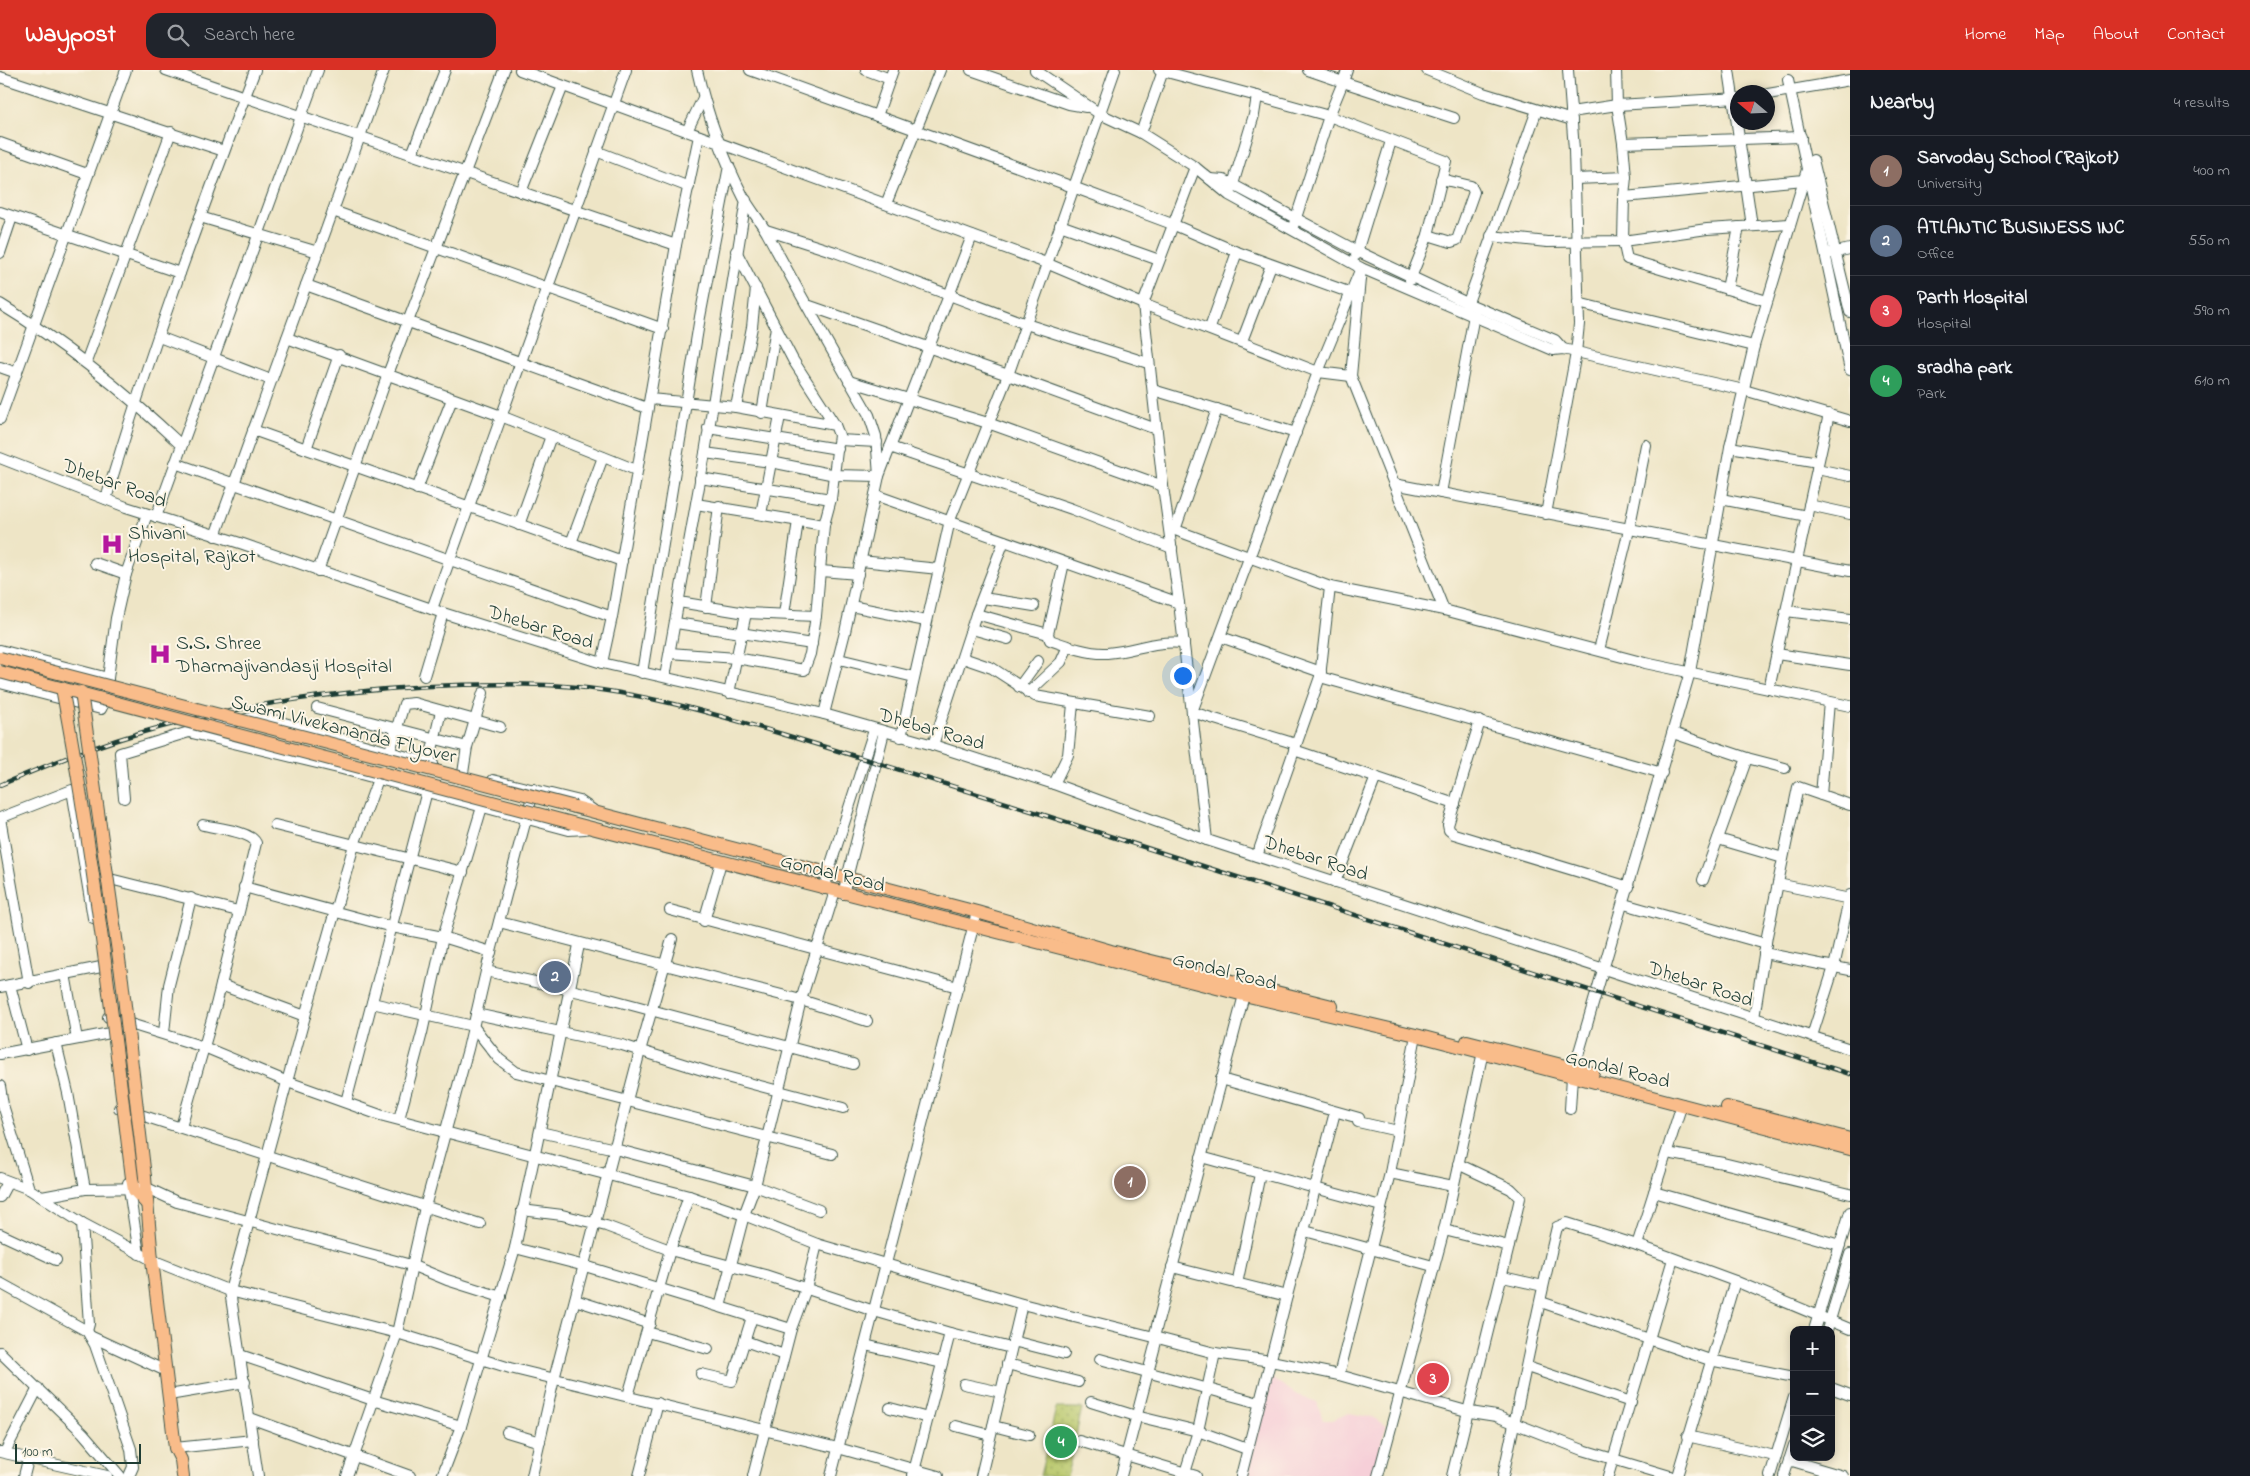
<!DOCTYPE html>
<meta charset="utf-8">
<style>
body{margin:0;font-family:"Indie Flower",sans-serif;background:#20242c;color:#f1f3f6}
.controls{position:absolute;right:15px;bottom:15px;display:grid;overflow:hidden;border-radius:10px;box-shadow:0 2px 8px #0003}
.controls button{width:45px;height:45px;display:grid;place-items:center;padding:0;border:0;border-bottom:1px solid #363941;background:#171b24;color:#f1f3f6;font:25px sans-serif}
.compass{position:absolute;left:1730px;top:15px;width:45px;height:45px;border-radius:50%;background:#171b24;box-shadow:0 2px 8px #0003;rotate:289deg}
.scale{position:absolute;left:15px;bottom:12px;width:126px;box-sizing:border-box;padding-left:5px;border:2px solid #1f3d34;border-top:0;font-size:14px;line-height:18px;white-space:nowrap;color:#1f3d34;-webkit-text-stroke:4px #fcf5e5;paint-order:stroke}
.you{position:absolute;left:1182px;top:605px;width:18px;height:18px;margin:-12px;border:4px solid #fff;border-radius:50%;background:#1a73e8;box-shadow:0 0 0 8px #1a73e833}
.badge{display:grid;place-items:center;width:32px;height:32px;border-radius:50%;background:#d93025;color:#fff;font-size:16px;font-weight:700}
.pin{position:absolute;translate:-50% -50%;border:2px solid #fff;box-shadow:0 1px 5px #0006}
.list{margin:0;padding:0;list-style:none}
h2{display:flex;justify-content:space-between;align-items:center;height:65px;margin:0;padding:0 20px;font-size:21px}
h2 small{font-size:16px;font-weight:400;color:#9ea1a6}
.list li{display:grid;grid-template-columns:32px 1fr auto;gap:15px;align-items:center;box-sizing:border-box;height:70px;padding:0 20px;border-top:1px solid #363941}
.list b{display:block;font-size:19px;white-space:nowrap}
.list p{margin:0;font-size:16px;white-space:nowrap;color:#9ea1a6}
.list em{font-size:16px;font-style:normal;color:#9ea1a6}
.icon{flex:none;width:28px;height:28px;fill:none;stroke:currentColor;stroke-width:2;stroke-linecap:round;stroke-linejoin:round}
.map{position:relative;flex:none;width:1850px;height:1406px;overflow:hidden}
header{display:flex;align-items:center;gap:30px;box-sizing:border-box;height:70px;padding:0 25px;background:#d93025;color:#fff}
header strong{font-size:24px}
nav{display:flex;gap:28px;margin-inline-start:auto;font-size:18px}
.search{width:350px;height:45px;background:#20242c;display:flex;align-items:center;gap:12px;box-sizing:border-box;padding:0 18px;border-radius:15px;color:#9ea1a6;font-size:19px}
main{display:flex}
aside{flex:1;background:#171b24}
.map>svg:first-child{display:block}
</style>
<header>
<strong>Waypost</strong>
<div class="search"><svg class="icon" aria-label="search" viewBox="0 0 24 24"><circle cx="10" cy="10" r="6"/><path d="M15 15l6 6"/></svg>Search here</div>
<nav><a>Home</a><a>Map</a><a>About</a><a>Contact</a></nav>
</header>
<main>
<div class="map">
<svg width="1850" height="1406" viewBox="0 0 1850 1406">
<defs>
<pattern id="park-dots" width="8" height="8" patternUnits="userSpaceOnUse" patternTransform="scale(1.25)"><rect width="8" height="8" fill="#b8c76a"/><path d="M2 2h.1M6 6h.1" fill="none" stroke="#95a358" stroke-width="1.8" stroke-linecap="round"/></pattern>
</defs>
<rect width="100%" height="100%" fill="#fcf5e5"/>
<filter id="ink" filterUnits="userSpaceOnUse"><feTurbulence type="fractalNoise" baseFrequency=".02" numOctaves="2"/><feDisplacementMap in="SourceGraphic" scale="10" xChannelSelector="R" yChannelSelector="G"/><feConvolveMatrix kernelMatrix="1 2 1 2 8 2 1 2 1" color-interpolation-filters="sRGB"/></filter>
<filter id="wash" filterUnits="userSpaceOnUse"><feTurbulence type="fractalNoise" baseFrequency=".0096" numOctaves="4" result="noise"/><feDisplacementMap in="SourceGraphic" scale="20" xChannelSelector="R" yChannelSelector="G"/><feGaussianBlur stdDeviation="1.12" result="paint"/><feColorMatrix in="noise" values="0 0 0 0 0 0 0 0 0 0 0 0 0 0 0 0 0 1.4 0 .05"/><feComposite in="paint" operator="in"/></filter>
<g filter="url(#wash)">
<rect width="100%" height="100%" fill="#eee5c6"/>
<path fill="#f6cfd8" d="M1272,1308L1297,1325L1317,1332L1323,1350H1332L1349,1343L1374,1348L1386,1356L1373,1406H1244Z"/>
<path fill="url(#park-dots)" stroke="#6c824f" d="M1056,1338H1082L1067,1406H1040Z"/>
</g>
<g filter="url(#ink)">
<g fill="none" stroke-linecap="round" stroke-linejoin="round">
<g stroke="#3e564a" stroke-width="12">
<g id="minor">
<path d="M166,0L676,175"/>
<path d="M520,0L1046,193L1143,234L1318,302L1192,642L1296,674"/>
<path d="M697,0C707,45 723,87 744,128C751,140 760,151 767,163C800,224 834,285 869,345L876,366L879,406L845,562L824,644"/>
<path d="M750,0L1073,117L1172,154L1237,182L1351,223"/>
<path d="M866,0L890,9"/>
<path d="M971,0L1069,34L1086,37"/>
<path d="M1035,0L1100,44L1141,63L1195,97L1229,125L1361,198L1553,280L1563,279L1744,320L1850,351"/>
<path d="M1159,0L1257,26L1254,45L1231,121"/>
<path d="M1308,0L1343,12L1329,46L1446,91L1428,165L1410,210"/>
<path d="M1347,0L1343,12L1454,48"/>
<path d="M1427,0L1483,23L1572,50"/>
<path d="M1616,0L1617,35L1623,73"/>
<path d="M1729,0L1752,156"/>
<path d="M0,7L224,81"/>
<path d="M1788,10L1850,300"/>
<path d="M1768,24L1850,10"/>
<path d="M1257,26L1329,46L1294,154"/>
<path d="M1571,42L1617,35L1738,28"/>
<path d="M877,46L893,0"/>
<path d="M687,61L703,28"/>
<path d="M1141,63L1163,1"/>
<path d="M0,73L87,104"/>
<path d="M596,81L689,117"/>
<path d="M412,84L445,0"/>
<path d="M1813,90L1850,242"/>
<path d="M1195,97L1143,234L1163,416L1179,533L1207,770"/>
<path d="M1210,109L1224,110L1357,181L1467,233L1555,270L1563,279"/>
<path d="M1575,109L1626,107"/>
<path d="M521,122L563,16"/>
<path d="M1624,127L1626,107L1623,73L1801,67"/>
<path d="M886,134L940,0"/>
<path d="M333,141L663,259"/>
<path d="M0,142L180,203"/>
<path d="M200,147L318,182"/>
<path d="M1060,155L1159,190"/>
<path d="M766,160L835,182L1026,254L1148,293"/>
<path d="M1428,165L1451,172L1457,170L1474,122L1471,116L1441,109"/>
<path d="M1491,166L1547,172L1623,171L1624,127L1804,110"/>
<path d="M736,181L793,290L835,355"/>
<path d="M0,183L12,147"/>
<path d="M1831,183L1850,179"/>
<path d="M1356,185L1391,71"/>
<path d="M1361,198L1351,306L1318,302Z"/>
<path d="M306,215L647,338"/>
<path d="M1727,219L1739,157"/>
<path d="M1767,231L1627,189L1623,171L1707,159L1790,154"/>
<path d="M1578,233L1754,276"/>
<path d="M0,234C66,274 125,322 181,375"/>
<path d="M807,235L1008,305L1156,359"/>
<path d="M1466,238L1537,40"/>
<path d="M1210,258L1237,182"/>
<path d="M159,267L271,310"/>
<path d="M287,268L501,346L636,400"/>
<path d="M1242,271L1271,195"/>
<path d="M86,292L171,62"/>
<path d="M0,297L17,303"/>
<path d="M1351,306L1444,540L1645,593L1850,636"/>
<path d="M849,311L988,353L1163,416"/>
<path d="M1153,320L1296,363"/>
<path d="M650,329L736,337L835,355L839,365L831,429L824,455L816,546L746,543L679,532"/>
<path d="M736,337L752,257L756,218"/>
<path d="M762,343L776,257"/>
<path d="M0,349L126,0"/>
<path d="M708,358L838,379"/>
<path d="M253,360L622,491"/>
<path d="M839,370L877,372"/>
<path d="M890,377L1072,439L1172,478"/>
<path d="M1730,377L1818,392"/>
<path d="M306,379L339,285"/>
<path d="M705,383L771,392L835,405L879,406L972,166"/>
<path d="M0,388L126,437L243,474L443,543L602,593L824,644L933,675L1054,714L1207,770L1850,979"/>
<path d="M175,393L612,547"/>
<path d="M1817,399L1850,406"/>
<path d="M700,408L831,429"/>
<path d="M1394,414L1850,501"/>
<path d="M417,419L452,329"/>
<path d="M1441,423L1474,245"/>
<path d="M875,425L1179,533"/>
<path d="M106,429C149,284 201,142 255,0"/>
<path d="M1721,429L1807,446"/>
<path d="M696,434L824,455"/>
<path d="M1809,435L1850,444"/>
<path d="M761,444L780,346"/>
<path d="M1546,444L1576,283L1579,254L1574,80L1568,0"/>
<path d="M156,447L318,0"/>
<path d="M519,455L551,366"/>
<path d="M1170,458L1330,517L1320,607L1257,786"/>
<path d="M1175,460L1217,339"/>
<path d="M215,466L384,0"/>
<path d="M571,473L603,387"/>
<path d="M861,491L939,499"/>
<path d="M95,493L126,504"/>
<path d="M1064,493L1048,564L1050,570C1067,576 1089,584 1107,583C1136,581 1152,570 1184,573"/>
<path d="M318,501L388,304L504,0"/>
<path d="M821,501L858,504"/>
<path d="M1330,517L1444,540"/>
<path d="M983,528L1034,536"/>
<path d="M851,536L926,551"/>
<path d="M706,537L719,436"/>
<path d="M432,539L626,0"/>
<path d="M1786,541L1850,549"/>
<path d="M784,544L798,451"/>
<path d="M976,544L1048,564"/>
<path d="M676,553L812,574"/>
<path d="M972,559L1008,569"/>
<path d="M1221,567L1321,602"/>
<path d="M0,580L108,608"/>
<path d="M1599,580L1629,460L1646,375"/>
<path d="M670,583L736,588L804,600L810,584L816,546"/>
<path d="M1777,584L1850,595"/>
<path d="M963,588L992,598L1035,626L1150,646"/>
<path d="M839,589L914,607"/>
<path d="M602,593L612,547L676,175L699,66"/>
<path d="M642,603L700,247L729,96"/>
<path d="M424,606L443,543"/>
<path d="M665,607L705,383L746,130"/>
<path d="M1320,607L1662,703"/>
<path d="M0,613L101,639L108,625V608L116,548L126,504L147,444"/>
<path d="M1019,617L1038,591"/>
<path d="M1769,619L1829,344"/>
<path d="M729,623L746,543"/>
<path d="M1028,623L1061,592L1068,576"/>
<path d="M317,638L467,677"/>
<path d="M1480,651L1448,755L1449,760L1454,764L1629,817"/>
<path d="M192,663L342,699L569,760L585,759"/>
<path d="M1673,663L1747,688L1703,810"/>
<path d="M901,667L950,450L1008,305L1115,0"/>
<path d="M933,675L976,544L1004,471"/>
<path d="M1294,680L1455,734"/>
<path d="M390,681L404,634L414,633L500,657"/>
<path d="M1747,688L1785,698"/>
<path d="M429,693L441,641"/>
<path d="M463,703L467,677L483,623"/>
<path d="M493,710L580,731L593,740"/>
<path d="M1054,714L1068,685L1073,634"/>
<path d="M1821,725L1829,632"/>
<path d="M124,728L120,683L189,662L259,646L433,694"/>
<path d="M0,748L72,720L93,848"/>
<path d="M0,748L29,913"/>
<path d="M275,755L463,802"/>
<path d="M1718,769L1783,788"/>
<path d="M86,803L238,841"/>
<path d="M1335,812L1376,707"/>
<path d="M1778,814L1850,829"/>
<path d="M244,817L392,857L443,867L491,882"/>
<path d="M825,819L828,803L874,660"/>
<path d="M843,824L884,662"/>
<path d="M1624,834L1766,874"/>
<path d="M670,840L958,917"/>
<path d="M704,851L721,792"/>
<path d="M499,852L801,930L867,951"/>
<path d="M1764,883L1850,900"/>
<path d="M486,901L602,927L853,994"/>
<path d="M65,904L77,969"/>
<path d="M10,915L27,980"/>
<path d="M221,915L305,946"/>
<path d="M0,917L101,897"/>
<path d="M372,933L473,956L499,989L516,1002L832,1084"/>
<path d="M476,944L622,975L715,1004L843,1038"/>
<path d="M108,947L204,977L288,1012L380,1045L689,1126L744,1145L817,1174L1022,1234L1154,1267L1244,925"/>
<path d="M1754,948L1767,866L1798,717L1850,735"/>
<path d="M164,963L169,915L191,828"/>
<path d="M1812,966L1834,897L1850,825"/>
<path d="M56,973L68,1023L85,1119"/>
<path d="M0,984L110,963"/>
<path d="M1221,1009L1359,1048L1358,1052L1398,1061"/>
<path d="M0,1016L3,1035L29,1119"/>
<path d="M346,1032L427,721"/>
<path d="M119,1038L480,1154"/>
<path d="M1570,1039L1572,1006L1690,602L1730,377L1754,276L1808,96"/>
<path d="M399,1049L422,963L443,867L482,737"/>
<path d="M181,1057L216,935L256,773C251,761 216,758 203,755"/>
<path d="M540,1062L615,1079L755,1116L819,1140"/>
<path d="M1667,1083L1723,1093L1850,1124"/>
<path d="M1201,1087L1381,1136"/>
<path d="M1458,1094L1511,1119L1520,1128L1509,1176"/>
<path d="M1390,1103L1453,1116"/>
<path d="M0,1108L29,1119L82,1153L152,1190L230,1221L397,1263L510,1298L838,1378L938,1406"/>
<path d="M128,1113L139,1184"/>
<path d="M1654,1122L1840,1175"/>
<path d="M0,1127L8,1112"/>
<path d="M42,1127L85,1119L147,1118L177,1132L411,1195L447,1210L501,1227"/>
<path d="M522,1140L562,1145L606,1156L670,1180L765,1205L874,1241L950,1263L1011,1278"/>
<path d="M82,1153L89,1254L87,1261"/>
<path d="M1444,1160L1509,1176L1452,1406"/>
<path d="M1305,1161L1433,1196"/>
<path d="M0,1164L56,1190"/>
<path d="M1637,1175L1682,1034"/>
<path d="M515,1178L585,1196L720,1237"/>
<path d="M1172,1197L1287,1226L1335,1042"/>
<path d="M1503,1207L1543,1216"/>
<path d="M0,1213L87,1261L95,1275L131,1379L133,1397L129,1406"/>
<path d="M1237,1214L1260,1104"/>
<path d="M575,1230L650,1254"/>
<path d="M1541,1232L1710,1290L1794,1307"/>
<path d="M791,1259L720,1237L744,1145L755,1116L801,930L835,821"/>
<path d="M1814,1260L1850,1142"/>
<path d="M1827,1260L1850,1184"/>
<path d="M647,1262L708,1279"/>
<path d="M90,1266L166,1301"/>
<path d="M1154,1267L1215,1283L1271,1291L1339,1305L1470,1342L1496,1346L1583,1380L1670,1406"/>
<path d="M745,1271L784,1285"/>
<path d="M1013,1271L1064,1284"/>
<path d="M865,1275L942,1293"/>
<path d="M0,1282L83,1363L120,1406"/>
<path d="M240,1285L373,1330L461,1356"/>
<path d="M1100,1289L1259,1333"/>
<path d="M1007,1294L1078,1312"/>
<path d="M1527,1297L1631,1332"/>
<path d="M701,1304L732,1311L752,1247"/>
<path d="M1339,1305L1390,1103L1416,965"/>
<path d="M964,1314L1001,1322"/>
<path d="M1831,1318L1850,1325"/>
<path d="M169,1325L245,1312"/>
<path d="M628,1326L670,1180L689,1126"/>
<path d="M1091,1332L1136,1346L1198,1361L1247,1379"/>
<path d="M890,1338L928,1348"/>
<path d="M250,1348L410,1406"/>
<path d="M956,1356L990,1365"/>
<path d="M993,1356L1029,1365"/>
<path d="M507,1362L540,1372"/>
<path d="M1687,1366L1775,1386"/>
<path d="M1079,1371L1196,1406"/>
<path d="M175,1378L253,1370"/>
<path d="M6,1380L38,1318"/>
<path d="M0,1382L107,1406"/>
<path d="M1789,1390L1843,1406"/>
<path d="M913,1405L950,1263"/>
<path d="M24,1406L28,1390"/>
<path d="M258,1406L230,1221L305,946L354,775L378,709"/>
<path d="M347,1406L397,1263L425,1137L468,979L488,893L534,719"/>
<path d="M442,1406L461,1356L515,1178L579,875"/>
<path d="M532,1406L554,1309L640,981L672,869"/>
<path d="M639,1406L658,1333"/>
<path d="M753,1406L791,1259L806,1219L817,1174"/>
<path d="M831,1406L977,842"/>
<path d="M981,1406L1022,1234"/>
<path d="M1121,1406L1157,1268"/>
<path d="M1184,1406L1198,1361L1215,1283"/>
<path d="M1241,1406L1287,1226"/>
<path d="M1378,1406L1444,1160L1484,977"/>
<path d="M1503,1406C1521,1323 1537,1239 1557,1157L1567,1153L1637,1175L1735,1211L1850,1259"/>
<path d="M1608,1406L1673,1189"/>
<path d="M1677,1406L1735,1211"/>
<path d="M1770,1406L1794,1327"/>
<path d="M1784,1406L1794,1375"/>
</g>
</g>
<g stroke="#3e564a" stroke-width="14">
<g id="major">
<path d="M575,737L977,842L1111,881L1332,936"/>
<path d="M572,753L1244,925L1416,965L1850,1079"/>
<path d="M1467,971L1593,1003"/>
<path d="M1727,1037L1850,1069"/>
<path d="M145,1107L152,1190L175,1378L181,1390L183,1406"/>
<path d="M132,1108L134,1120L146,1133"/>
</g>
</g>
<use href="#minor" stroke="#fff" stroke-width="10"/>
<use href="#major" stroke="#f9bc8a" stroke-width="12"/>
<g stroke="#1f3d34" stroke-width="4.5">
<path id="rail" d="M0,715C50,694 101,673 154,659C278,625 418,611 546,615C627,618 705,641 782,664C869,690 955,717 1041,744C1310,831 1580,917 1850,1004"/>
</g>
<use href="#rail" stroke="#fcf5e5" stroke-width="2.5" stroke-dasharray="8" stroke-linecap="butt"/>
<g stroke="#3e564a" stroke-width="14" stroke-linecap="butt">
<g id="major-bridge">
<path d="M0,588L575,737"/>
<path d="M0,602L572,753"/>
<path d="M62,618C93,781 112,944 132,1108"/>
<path d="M81,622L122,910L145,1107"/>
</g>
</g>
<use href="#major-bridge" stroke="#f9bc8a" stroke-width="12"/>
</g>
</g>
<defs>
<g id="hospital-bare" transform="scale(1.725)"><path d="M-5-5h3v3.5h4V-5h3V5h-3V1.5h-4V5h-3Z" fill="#b5179e" stroke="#fcf5e5" stroke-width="2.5" paint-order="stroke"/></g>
</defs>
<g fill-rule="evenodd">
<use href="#hospital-bare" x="112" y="474"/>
<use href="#hospital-bare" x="160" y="584"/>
</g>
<g text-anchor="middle" stroke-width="4" stroke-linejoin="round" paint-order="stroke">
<g font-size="20" fill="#1f3d34" stroke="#fcf5e5">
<text transform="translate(115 412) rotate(20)" y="7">Dhebar Road</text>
<text transform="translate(541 556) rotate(17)" y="7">Dhebar Road</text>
<text transform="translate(344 658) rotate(14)" y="7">Swami Vivekananda Flyover</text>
<text transform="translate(932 658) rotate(16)" y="7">Dhebar Road</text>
<text transform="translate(1316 787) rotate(18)" y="7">Dhebar Road</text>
<text transform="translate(833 802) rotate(14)" y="7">Gondal Road</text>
<text transform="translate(1225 900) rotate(14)" y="7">Gondal Road</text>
<text transform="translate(1701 913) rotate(18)" y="7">Dhebar Road</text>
<text transform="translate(1618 998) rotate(14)" y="7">Gondal Road</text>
</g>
<g font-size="20" fill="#1f3d34" stroke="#fcf5e5" text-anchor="start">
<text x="128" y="469">Shivani<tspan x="128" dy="23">Hospital, Rajkot</tspan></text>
<text x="176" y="579">S.S. Shree<tspan x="176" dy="23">Dharmajivandasji Hospital</tspan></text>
</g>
</g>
</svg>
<div class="controls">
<button>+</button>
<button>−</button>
<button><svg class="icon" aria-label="layers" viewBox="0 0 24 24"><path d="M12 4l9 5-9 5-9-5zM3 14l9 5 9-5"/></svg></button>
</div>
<svg class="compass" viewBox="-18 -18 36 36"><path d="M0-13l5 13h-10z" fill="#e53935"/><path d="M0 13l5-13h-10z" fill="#9ea1a6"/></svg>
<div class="scale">100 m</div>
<div class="you"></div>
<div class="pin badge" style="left:1130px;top:1112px;background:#8d6e63">1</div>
<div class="pin badge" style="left:555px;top:907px;background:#5c6f8a">2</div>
<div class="pin badge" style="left:1433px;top:1309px;background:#e0444e">3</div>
<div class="pin badge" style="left:1061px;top:1372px;background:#2e9e5b">4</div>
</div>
<aside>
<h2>Nearby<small>4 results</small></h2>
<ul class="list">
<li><span class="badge" style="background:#8d6e63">1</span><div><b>Sarvoday School (Rajkot)</b><p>University</p></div><em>400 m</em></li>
<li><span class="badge" style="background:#5c6f8a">2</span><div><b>ATLANTIC BUSINESS INC</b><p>Office</p></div><em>550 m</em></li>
<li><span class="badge" style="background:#e0444e">3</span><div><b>Parth Hospital</b><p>Hospital</p></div><em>590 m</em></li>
<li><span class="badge" style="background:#2e9e5b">4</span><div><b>sradha park</b><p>Park</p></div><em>610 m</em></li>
</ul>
</aside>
</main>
